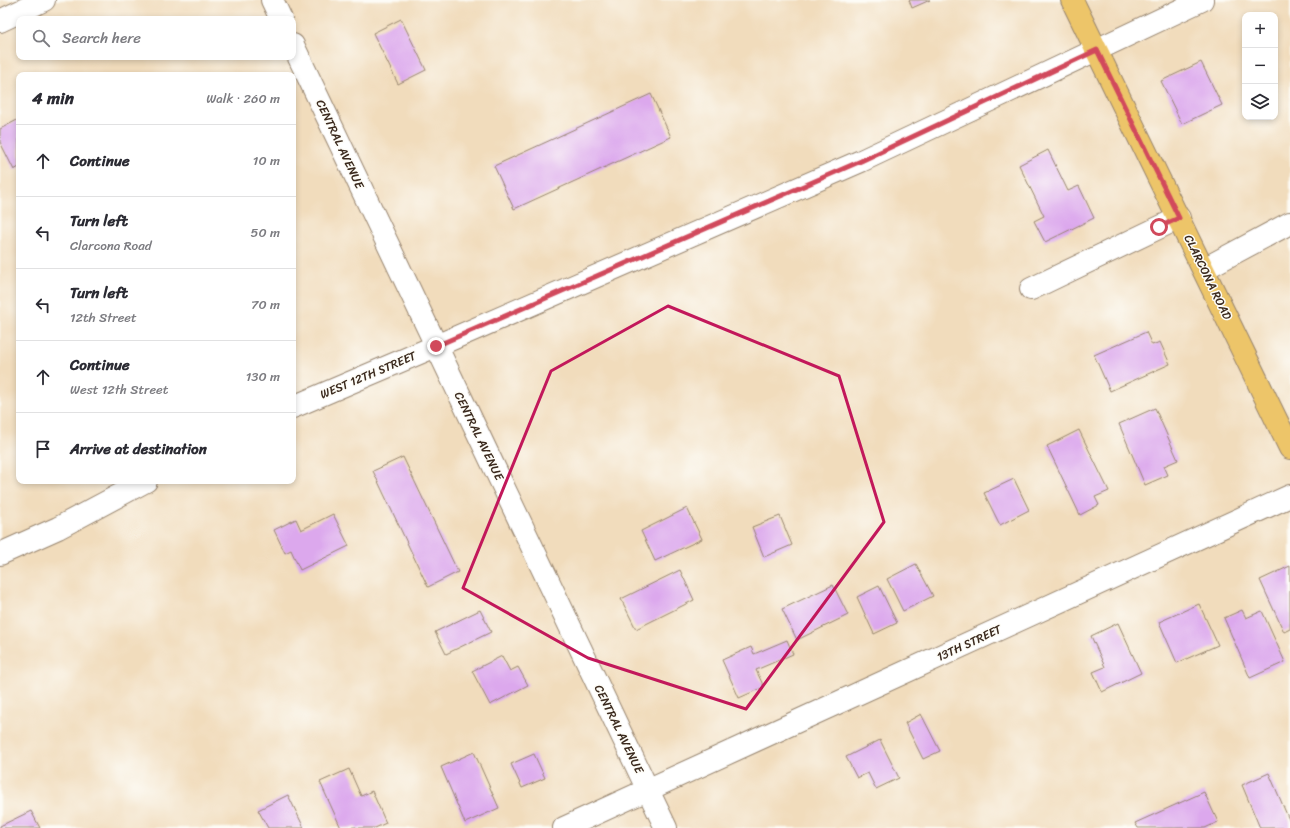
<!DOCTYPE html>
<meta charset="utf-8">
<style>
body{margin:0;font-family:Sriracha,sans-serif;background:#f7f7f7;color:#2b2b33}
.controls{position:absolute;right:12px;top:12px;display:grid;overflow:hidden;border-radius:8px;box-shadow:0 2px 6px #0003}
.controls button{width:36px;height:36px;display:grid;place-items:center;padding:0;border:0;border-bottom:1px solid #e1e1e2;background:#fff;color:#2b2b33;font:20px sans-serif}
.stop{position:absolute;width:12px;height:12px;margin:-9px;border:3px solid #d1495b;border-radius:50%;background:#fff}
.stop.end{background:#d1495b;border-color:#fff;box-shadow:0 1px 4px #0008}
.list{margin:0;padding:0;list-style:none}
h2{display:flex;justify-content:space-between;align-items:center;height:52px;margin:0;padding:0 16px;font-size:17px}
h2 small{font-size:13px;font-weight:400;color:#7c7c81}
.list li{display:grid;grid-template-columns:26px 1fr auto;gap:12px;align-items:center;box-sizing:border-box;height:72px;padding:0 16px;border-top:1px solid #e1e1e2}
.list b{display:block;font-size:15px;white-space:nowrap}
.list p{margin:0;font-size:13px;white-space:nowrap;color:#7c7c81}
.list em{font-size:13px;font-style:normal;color:#7c7c81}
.icon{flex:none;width:22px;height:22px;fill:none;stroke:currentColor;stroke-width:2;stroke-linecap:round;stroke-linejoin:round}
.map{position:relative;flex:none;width:1290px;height:828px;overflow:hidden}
.search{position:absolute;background:#fff;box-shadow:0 2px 6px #0003;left:16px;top:16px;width:280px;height:44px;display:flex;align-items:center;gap:10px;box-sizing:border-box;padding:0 14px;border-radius:8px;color:#7c7c81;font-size:15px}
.panel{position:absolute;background:#fff;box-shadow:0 2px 6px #0003;left:16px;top:72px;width:280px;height:412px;border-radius:8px}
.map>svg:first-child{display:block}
</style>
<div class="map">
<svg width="1290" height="828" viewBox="0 0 1290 828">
<rect width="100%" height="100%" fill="#fdfcf7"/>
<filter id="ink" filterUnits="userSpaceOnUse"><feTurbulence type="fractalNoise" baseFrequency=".025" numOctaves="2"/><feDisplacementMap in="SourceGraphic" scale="8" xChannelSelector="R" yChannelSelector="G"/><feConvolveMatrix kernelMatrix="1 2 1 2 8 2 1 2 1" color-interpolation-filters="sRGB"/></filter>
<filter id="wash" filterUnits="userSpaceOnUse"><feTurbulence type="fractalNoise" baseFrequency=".012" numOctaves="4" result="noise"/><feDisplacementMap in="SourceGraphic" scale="16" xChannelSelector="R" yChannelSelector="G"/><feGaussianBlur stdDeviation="0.9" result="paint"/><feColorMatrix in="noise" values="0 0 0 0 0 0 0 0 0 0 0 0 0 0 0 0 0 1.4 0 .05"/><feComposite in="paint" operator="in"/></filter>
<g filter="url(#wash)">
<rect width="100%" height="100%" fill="#f1dcbc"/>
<g id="blocks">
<g fill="#dca8ed">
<path d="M909,0H930L912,8Z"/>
<path d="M401,19L426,70L398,84L373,33Z"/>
<path d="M1201,62L1222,105L1182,124L1161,81Z"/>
<path d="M651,94L671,137L514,209L494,166Z"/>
<path d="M19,119V167L14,170L0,142V129Z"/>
<path d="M1048,150L1068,191L1079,186L1094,218L1045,242L1034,221L1044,216L1019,165Z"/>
<path d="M1146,332L1152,345L1160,342L1170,364L1110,391L1094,355Z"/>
<path d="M1155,408L1178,460L1164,466L1168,475L1145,485L1119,424Z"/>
<path d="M1079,430L1109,491L1095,497L1099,505L1080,515L1047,446Z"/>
<path d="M403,457L458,572L428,587L373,471Z"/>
<path d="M1014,479L1029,510L1000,525L984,493Z"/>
<path d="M687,508L702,539L655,561L641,531Z"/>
<path d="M333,514L349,546L300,570L291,550L285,553L274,530L296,519L301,530Z"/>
<path d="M780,516L792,545L764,557L752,527Z"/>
<path d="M916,564L933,596L903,611L887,579Z"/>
<path d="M1290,566V629L1284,632L1260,580Z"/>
<path d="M680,570L694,600L636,629L621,599Z"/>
<path d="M833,585L848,615L797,640L782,609Z"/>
<path d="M879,586L897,623L874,634L857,597Z"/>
<path d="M1199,604L1218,645L1177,663L1159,622Z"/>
<path d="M480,610L491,632L446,654L435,632Z"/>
<path d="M1242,610L1246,618L1262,611L1285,662L1250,678L1224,618Z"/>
<path d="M1118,623L1141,673L1102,692L1093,672L1105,667L1091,636Z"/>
<path d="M787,640L793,654L756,670L764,687L739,698L722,660L751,647L754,654Z"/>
<path d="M502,656L510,671L518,667L528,685L490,705L472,671Z"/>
<path d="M921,714L940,751L923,759L905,723Z"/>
<path d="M880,740L899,778L876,789L868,773L857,778L846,757Z"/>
<path d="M474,752L499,808L465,823L441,767Z"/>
<path d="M534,754L545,778L522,788L511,764Z"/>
<path d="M349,769L361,796L372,791L386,823L375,828H357L356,827L341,828L320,782Z"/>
<path d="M1269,773L1290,822V828H1260L1242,785Z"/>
<path d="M1204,792L1218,822L1205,828H1138L1135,823Z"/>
<path d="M288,795L304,828H268L258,810Z"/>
<path d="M31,811L40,828H0V826Z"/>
</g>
</g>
</g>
<g filter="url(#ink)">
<use href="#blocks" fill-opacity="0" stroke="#96836d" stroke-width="1"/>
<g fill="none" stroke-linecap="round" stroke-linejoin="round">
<g stroke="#96836d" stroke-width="24">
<g id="minor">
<path d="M272,0L281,19"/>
<path d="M0,21L44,0"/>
<path d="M293,45L666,828"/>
<path d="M1204,269L1290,223"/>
<path d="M1031,289L1179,218"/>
<path d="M293,407L436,346L861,161L1202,0"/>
<path d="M0,554L58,528L146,481"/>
<path d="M564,828L1290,496"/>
</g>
</g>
<g stroke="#96836d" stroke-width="24">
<path id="major" d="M1072,0L1290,448"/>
</g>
<use href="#minor" stroke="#fff" stroke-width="22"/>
<use href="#major" stroke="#edc569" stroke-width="22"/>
</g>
</g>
<g fill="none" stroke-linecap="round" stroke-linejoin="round" filter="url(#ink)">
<path stroke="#d1495b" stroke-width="5" d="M436,346L861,161L1097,50L1179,218L1159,227"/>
</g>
<path fill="none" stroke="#c2185b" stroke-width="3" stroke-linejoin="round" d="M668,306L839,376L884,522L746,709L588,658L463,588L551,371Z"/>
<g text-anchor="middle" stroke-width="3" stroke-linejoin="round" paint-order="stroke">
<g font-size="12" fill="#3b2a1e" stroke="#fdfcf7">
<text transform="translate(340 144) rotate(65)" y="4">CENTRAL AVENUE</text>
<text transform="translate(1208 277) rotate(64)" y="4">CLARCONA ROAD</text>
<text transform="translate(368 375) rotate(-23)" y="4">WEST 12TH STREET</text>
<text transform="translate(479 436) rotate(64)" y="4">CENTRAL AVENUE</text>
<text transform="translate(969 643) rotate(-25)" y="4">13TH STREET</text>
<text transform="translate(619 729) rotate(64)" y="4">CENTRAL AVENUE</text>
</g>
</g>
</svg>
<div class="controls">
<button>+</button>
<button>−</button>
<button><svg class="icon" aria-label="layers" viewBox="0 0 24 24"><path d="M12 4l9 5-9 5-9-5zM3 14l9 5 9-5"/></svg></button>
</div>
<div class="stop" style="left:1159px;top:227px"></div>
<div class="stop end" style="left:436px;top:346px"></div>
<div class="search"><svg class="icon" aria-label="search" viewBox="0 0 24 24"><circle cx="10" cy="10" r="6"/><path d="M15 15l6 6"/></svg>Search here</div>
<section class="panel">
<h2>4 min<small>Walk · 260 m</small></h2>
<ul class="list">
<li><svg class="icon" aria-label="ahead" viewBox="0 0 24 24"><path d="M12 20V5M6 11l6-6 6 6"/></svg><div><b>Continue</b></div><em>10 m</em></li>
<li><svg class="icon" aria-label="left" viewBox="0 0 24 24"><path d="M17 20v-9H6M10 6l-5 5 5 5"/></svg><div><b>Turn left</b><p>Clarcona Road</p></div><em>50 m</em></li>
<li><svg class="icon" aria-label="left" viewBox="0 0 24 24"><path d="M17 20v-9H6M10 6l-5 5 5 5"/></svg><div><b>Turn left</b><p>12th Street</p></div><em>70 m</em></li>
<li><svg class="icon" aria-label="ahead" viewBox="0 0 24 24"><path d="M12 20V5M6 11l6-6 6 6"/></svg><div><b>Continue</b><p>West 12th Street</p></div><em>130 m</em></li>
<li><svg class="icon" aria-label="arrive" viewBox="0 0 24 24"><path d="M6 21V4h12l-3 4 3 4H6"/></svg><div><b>Arrive at destination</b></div></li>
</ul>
</section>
</div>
